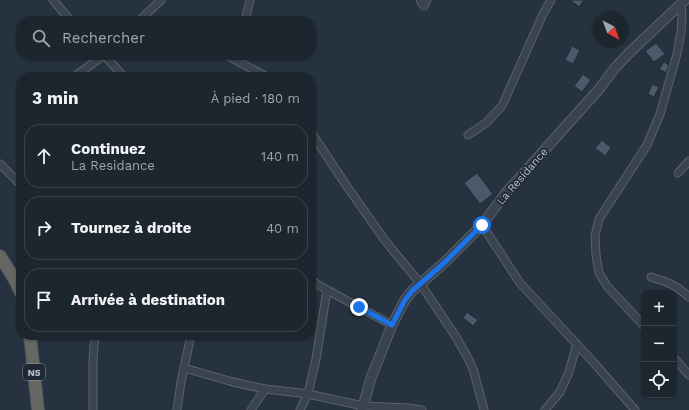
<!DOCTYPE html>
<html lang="fr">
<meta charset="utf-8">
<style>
body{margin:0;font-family:"Work Sans",sans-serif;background:#252e37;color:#f1f3f6}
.controls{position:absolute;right:12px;bottom:12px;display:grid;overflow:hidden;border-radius:8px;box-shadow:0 1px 3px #0004}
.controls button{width:36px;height:36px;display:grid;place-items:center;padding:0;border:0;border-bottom:1px solid #3a434b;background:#1c262f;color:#f1f3f6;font:20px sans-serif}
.compass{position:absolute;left:593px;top:12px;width:36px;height:36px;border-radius:50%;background:#1c262f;box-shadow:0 1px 3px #0004;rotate:139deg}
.stop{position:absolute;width:12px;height:12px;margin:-9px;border:3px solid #1a73e8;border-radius:50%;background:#fff}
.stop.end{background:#1a73e8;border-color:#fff;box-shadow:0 1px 4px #0008}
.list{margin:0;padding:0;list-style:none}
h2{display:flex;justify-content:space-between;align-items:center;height:52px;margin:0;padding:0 16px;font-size:17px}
h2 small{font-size:13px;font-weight:400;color:#a0a5aa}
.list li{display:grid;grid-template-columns:26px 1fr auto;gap:12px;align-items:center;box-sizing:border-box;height:64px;margin:0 8px 8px;padding:0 8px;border:1px solid #3a434b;border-radius:16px}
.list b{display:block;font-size:15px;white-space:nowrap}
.list p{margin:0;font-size:13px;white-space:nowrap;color:#a0a5aa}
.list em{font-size:13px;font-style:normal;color:#a0a5aa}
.icon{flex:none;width:22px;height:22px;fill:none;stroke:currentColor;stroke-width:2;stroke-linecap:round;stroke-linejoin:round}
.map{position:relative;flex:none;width:689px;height:410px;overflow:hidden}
.search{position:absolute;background:#1c262f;box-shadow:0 1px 3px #0004;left:16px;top:16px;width:300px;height:44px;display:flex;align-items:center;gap:10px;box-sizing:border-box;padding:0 14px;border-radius:16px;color:#a0a5aa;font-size:15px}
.panel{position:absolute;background:#1c262f;box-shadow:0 1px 3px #0004;left:16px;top:72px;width:300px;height:268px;border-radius:16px}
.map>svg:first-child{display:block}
</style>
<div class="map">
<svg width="689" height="410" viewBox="0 0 689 410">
<rect width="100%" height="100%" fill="#26323f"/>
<g fill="#4c5968" stroke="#212b37">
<path d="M570,0H584L579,7Z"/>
<path d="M656,43L665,54L654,62L645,51Z"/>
<path d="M572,46L580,50L573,64L565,60Z"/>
<path d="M664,62L669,65L666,73L659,69Z"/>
<path d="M583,74L591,80L582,92L574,86Z"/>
<path d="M652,84L659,87L654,97L648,94Z"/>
<path d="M602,140L611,148L605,156L595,148Z"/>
<path d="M477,173L493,194L480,204L464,183Z"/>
<path d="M467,312L478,320L473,326L463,318Z"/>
</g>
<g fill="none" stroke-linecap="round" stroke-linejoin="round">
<g stroke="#58626d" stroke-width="9">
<g id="minor">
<path d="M53,0L71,21"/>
<path d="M420,0L424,6L427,0"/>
<path d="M139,21L161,0"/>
<path d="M245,21L250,0"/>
<path d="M104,55L124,77"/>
<path d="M231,55L230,57L267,77"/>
<path d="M74,77L104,55"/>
<path d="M311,132L346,185L386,242L420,283L456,337L469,360L474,372L484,410"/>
<path d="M468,135L486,123L502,106L543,14L551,0"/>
<path d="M0,164L21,185"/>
<path d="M678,173L689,161"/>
<path d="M482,225L520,283L595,364L635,410"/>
<path d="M651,277C668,282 676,285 689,297"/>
<path d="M311,280L327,290L392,325"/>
<path d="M644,326L607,286L599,273L596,255L595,236L599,219L647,145L660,114L677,54L681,32L682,16L681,4L682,0"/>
<path d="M674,358L689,375"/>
<path d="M184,368L233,382L265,389L308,394L363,406L409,408L422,410"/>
<path d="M93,410V359L95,335"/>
<path d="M177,410L181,382L191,335"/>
<path d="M251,410L265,389"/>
<path d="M300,410L308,394L316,359L327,290"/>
<path d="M545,410L560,392L569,372L577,344"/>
</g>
</g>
<g stroke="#58626d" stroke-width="11">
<path id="tertiary" d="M362,410L371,378L392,325L405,300L412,291L444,263L482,225L505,194L600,88L614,69L629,53L685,0"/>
</g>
<g stroke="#454f5a" stroke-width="14">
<g id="trunk">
<path d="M0,256L15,280L21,293"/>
<path d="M30,335L38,410"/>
</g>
</g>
<use href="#minor" stroke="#3a444f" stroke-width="7"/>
<use href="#tertiary" stroke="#3a444f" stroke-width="9"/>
<use href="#trunk" stroke="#666663" stroke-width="12"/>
</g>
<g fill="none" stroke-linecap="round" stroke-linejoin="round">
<path stroke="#1a73e8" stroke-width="5" d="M359,307L392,325L405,300L412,291L444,263L482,225"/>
</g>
<g text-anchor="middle" stroke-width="3.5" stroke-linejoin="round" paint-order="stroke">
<rect fill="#1f2935" stroke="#89929d" stroke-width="1" x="23" y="364" width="22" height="16" rx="3"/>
<g font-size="10" font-weight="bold" fill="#b7bfca">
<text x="34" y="376">N5</text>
</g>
<g font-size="11" fill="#b7bfca" stroke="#1f2935">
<text transform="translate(522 176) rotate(-49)" y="4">La Residance</text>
</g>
</g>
</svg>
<div class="controls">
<button>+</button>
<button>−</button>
<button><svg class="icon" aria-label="locate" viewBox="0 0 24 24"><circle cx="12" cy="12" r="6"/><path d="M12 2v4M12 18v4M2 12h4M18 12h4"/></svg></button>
</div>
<svg class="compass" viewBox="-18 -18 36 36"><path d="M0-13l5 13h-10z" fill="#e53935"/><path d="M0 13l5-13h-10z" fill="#a0a5aa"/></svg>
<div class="stop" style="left:482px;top:225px"></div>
<div class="stop end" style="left:359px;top:307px"></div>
<div class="search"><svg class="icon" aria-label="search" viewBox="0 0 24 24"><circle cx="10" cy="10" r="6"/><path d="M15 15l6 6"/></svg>Rechercher</div>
<section class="panel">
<h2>3 min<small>À pied · 180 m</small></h2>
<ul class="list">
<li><svg class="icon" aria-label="ahead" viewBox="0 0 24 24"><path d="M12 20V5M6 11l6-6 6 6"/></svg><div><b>Continuez</b><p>La Residance</p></div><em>140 m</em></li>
<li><svg class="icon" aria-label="right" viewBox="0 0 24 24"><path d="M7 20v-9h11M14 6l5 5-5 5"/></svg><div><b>Tournez à droite</b></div><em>40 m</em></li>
<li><svg class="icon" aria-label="arrive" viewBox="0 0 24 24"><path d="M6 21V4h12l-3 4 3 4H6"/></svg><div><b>Arrivée à destination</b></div></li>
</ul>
</section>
</div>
